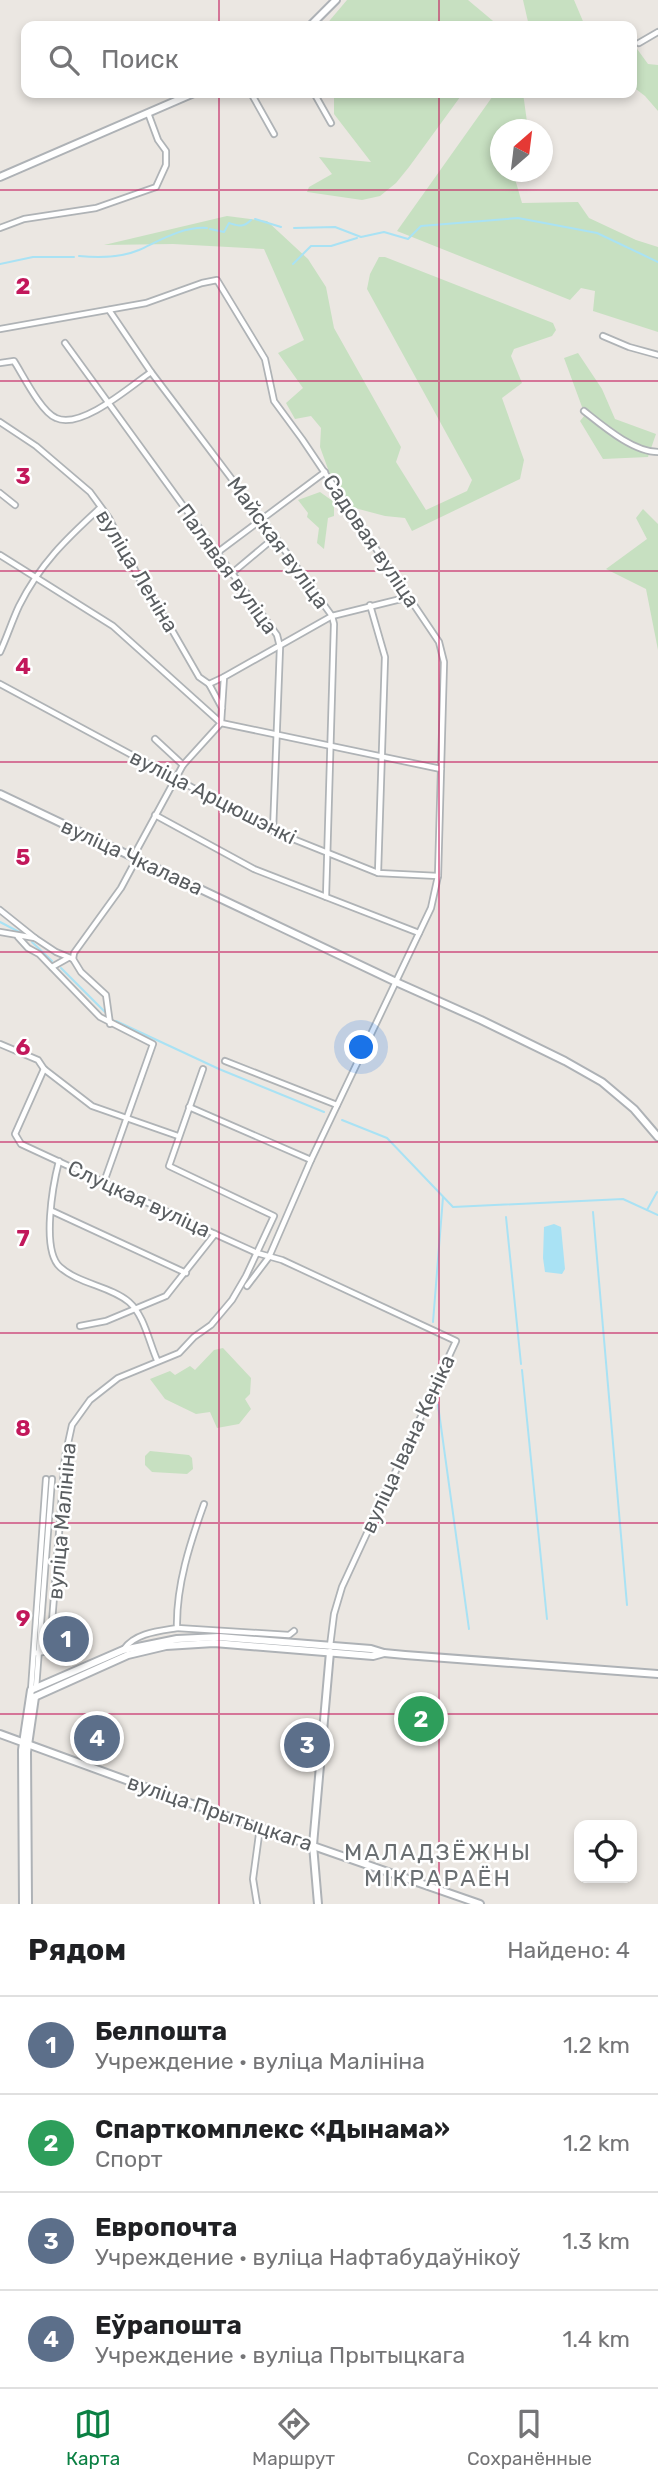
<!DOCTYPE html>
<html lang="ru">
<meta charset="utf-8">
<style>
body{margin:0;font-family:Rubik,sans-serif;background:#f6f6f6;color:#202124}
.controls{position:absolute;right:21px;bottom:21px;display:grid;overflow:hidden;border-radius:14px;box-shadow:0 4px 10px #0003}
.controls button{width:63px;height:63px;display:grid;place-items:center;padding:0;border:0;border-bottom:2px solid #e0e0e0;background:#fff;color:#202124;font:35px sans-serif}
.compass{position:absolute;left:490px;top:119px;width:63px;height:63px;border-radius:50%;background:#fff;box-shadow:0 4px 10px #0003;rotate:28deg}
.you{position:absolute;left:362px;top:1048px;width:24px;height:24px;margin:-18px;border:5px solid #fff;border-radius:50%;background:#1a73e8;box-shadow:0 0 0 10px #1a73e833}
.badge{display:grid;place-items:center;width:46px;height:46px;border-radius:50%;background:#0b8043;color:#fff;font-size:23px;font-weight:700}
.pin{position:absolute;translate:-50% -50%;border:4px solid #fff;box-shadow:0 2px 7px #0006}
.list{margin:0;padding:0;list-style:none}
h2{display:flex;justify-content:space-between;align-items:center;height:91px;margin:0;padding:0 28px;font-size:30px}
h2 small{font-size:23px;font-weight:400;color:#757577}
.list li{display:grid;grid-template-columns:46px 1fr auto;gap:21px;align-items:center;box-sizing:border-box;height:98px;padding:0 28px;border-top:2px solid #e0e0e0}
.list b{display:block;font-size:26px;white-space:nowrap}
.list p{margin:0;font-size:23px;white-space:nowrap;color:#757577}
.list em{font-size:23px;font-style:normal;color:#757577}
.icon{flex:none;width:38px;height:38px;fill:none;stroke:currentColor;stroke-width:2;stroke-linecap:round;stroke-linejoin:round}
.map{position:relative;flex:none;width:658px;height:1904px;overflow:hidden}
.search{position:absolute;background:#fff;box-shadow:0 4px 10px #0003;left:21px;right:21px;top:21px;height:77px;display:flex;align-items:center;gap:18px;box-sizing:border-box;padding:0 24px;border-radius:14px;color:#757577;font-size:26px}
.sheet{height:483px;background:#fff}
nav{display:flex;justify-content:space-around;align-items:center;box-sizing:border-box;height:98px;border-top:2px solid #e0e0e0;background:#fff;font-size:19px;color:#757577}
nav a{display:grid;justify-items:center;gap:4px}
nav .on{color:#0b8043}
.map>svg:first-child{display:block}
</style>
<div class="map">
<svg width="658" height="1904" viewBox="0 0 658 1904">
<rect width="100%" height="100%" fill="#ebe7e2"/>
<g fill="#c7e0c1">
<path d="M347,0H468L499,26H325Z"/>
<path d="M523,0H574L585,26H543L542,24L540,26H529Z"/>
<path d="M632,42L648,64L658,65V111L645,96L632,86Z"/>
<path d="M334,93H463L409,167L396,183L380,196L362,200L307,192L309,187L332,174L319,157L371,162L334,114Z"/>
<path d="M495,93H523L528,129L500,130V172H513L522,203L578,202L589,218L636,240L658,247V332L593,311L595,291L581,288L570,300L397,231Z"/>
<path d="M227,216L267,221L308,259L326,287L334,328L401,447L396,462L426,510L467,491L472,480L367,289L370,274L379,257H385L553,323L556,330L552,336L514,349L511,356L522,383L502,398L524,460L520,479L412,531L405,518L385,516L351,507L332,480L320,447L321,428L311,416L295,419L286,403L303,388L278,353L304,340L264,249L173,244L104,245Z"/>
<path d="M578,353L602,389L615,419L656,434L648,457L603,459L580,421L585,415L564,358Z"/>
<path d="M320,492L334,502V516L328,518L324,549L317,543L319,528L307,517L308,513L298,500Z"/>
<path d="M643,509L658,524V650L646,589L606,569L647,539L636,518Z"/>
<path d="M223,1348L251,1378L250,1394L245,1399L251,1409L239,1424L217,1428L210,1412L196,1414L165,1399L150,1379L170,1371L175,1375L190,1366L195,1370L214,1350Z"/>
<path d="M150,1451L189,1455L192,1458L193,1469L187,1474L152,1472L145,1465V1456Z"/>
</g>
<path fill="#a9e2f4" d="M554,1224L561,1227L565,1269L562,1274L545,1272L543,1258L544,1227Z"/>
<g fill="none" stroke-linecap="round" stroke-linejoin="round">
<g stroke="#a9e2f4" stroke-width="2">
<path d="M255,219L281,227"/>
<path d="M294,228L335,227L361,237L384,232L408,239L421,226L518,218L597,233L658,262"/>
<path d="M210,229L224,232L229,223C239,226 243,228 251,220"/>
<path d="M79,256C98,258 120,258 139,250C159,241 183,226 207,228"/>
<path d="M0,264L33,257H74"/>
<path d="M293,264L311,246H331L357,238"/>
<path d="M0,922L23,934"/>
<path d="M32,942L52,961"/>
<path d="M61,968L105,1012"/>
<path d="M116,1021L219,1069L324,1112"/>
<path d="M342,1120L387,1138L453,1207L623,1199L658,1215"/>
<path d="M647,1210L657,1192"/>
<path d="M593,1212L627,1605"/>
<path d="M506,1217L521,1364"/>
<path d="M433,1322L443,1197"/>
<path d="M522,1370L547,1619"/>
<path d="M438,1405L469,1629"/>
</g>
<g stroke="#afb3b6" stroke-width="8">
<g id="street">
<path d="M639,43L658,32"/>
<path d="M251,93L274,134"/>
<path d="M314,93L331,123"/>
<path d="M0,228L24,219L96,208L156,187L166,165V151L158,140L148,113"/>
<path d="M109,310L151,372L262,519L332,616L334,624L326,897"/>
<path d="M0,329L146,303L202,283L217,280L265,359L274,401L302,439L439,642L444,662L438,876L431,908L311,1160L269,1257L247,1286"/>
<path d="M603,336L629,347L658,355"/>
<path d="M65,343L277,635L280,647L273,831"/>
<path d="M0,363L14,361C23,375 41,412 56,418C81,430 131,386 151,372"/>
<path d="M584,411C603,426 633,452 658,452"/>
<path d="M0,422L36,446L90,492L109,518L142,584L157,604L199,677L209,684L222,708"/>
<path d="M0,493L15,505"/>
<path d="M218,552L325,472"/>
<path d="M0,555L113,626L221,723L183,765L133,857"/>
<path d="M231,574L274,538"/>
<path d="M409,597L332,616L224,677L221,723L441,769"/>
<path d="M370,605L385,657L378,873"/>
<path d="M0,652C7,637 12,621 19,606C40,564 66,539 100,508"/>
<path d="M0,684L273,831L378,873L438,876"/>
<path d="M209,684L224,677"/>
<path d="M155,739L183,765"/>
<path d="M155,815L254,869L419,933"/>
<path d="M0,910L35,938"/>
<path d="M0,932L35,938L56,952L73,959"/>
<path d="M18,937L28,948L39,954L100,1017L153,1044L104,1182"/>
<path d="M52,967L68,958"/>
<path d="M110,1024L106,995L81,972L73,959L74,953L121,888L136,860"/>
<path d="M0,1044L38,1060L44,1069L92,1106L178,1136"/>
<path d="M225,1061L337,1105"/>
<path d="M44,1069L15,1134L21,1144L215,1234L257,1253L282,1260L456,1341L342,1587L334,1614L330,1646"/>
<path d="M189,1107L311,1160"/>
<path d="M59,1161C53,1184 41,1250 60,1267C79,1284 110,1286 129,1302C144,1315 149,1342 157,1360"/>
<path d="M52,1211L186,1273"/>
<path d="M80,1326L106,1321L166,1296L215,1234"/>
<path d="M177,1628L289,1635L294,1631"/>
<path d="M124,1649C135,1633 159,1631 177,1628C176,1586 190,1543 204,1504"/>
<path d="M35,1653L43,1652L50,1647L65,1457L72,1425L90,1400L118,1378L179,1353L194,1337L211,1325L232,1300L246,1276L274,1216L169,1166L203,1069"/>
<path d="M36,1688L52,1479"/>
<path d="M31,1690L46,1479"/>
<path d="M257,1904L253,1879L260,1827"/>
</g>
</g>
<g stroke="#aeb2b6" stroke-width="10">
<g id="secondary">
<path d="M310,26L336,0"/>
<path d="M0,177L194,93"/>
<path d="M0,794L396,982L481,1020L565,1061L602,1082L634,1109L658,1137"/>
<path d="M30,1699L128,1655L166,1646L214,1643L373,1656L384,1653"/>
<path d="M0,1734L178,1799L480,1904"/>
<path d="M23,1904L22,1750L31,1690L123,1650L177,1639L219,1637L371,1649L384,1653L405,1655L658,1674"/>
<path d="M28,1904L27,1752L35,1697"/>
<path d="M318,1904L313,1845L330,1652"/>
</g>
</g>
<use href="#street" stroke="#fff" stroke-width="4.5"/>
<use href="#secondary" stroke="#fff" stroke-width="6"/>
</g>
<path fill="none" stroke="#c2185b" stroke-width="2" stroke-opacity="0.55" d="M219,0V26M439,0V26M219,93V1904M439,93V1904M0,190H658M0,381H658M0,571H658M0,762H658M0,952H658M0,1142H658M0,1333H658M0,1523H658M0,1714H658"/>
<g text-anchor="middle" stroke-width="5" stroke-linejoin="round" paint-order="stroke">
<g font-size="21" fill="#5a5e61" stroke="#fff">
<text transform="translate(371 541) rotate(56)" y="7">Садовая вуліца</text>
<text transform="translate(278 543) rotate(54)" y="7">Майская вуліца</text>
<text transform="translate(227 569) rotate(54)" y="7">Палявая вуліца</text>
<text transform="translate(137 571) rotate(59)" y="7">вуліца Леніна</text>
<text transform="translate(213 797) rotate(27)" y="7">вуліца Арцюшэнкі</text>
<text transform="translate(132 857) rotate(25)" y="7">вуліца Чкалава</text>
<text transform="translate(139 1199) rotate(25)" y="7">Слуцкая вуліца</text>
<text transform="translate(408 1444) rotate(-65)" y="7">вуліца Івана Кеніка</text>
<text transform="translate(62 1521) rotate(-85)" y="7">вуліца Малініна</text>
<text transform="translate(220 1813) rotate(19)" y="7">вуліца Прытыцкага</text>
</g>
<g font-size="23" letter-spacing="2" fill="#6b7073" stroke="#fff">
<text x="438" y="1860">МАЛАДЗЁЖНЫ<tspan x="438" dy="26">МІКРАРАЁН</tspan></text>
</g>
</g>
<g font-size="23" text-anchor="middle" font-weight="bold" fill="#c2185b" stroke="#fff" stroke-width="5" stroke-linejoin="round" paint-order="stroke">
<text x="23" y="294">2</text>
<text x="23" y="484">3</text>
<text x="23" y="674">4</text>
<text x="23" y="865">5</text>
<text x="23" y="1055">6</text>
<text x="23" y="1246">7</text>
<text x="23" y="1436">8</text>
<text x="23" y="1626">9</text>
</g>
</svg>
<div class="controls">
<button><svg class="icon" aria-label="locate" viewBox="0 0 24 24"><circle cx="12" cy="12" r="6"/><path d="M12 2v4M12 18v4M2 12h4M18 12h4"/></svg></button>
</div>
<svg class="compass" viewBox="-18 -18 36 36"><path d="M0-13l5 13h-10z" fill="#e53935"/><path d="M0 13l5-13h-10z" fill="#757577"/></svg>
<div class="you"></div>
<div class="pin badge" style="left:66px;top:1639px;background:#5c6f8a">1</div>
<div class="pin badge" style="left:421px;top:1719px;background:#2e9e5b">2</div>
<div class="pin badge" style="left:307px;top:1745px;background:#5c6f8a">3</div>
<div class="pin badge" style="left:97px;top:1738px;background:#5c6f8a">4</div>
<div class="search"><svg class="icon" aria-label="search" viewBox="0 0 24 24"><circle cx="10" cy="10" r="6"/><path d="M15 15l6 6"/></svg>Поиск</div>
</div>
<section class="sheet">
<h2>Рядом<small>Найдено: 4</small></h2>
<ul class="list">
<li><span class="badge" style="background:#5c6f8a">1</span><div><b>Белпошта</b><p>Учреждение · вуліца Малініна</p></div><em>1.2 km</em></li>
<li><span class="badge" style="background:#2e9e5b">2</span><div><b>Спарткомплекс «Дынама»</b><p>Спорт</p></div><em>1.2 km</em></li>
<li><span class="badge" style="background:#5c6f8a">3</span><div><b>Европочта</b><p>Учреждение · вуліца Нафтабудаўнікоў</p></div><em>1.3 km</em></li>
<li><span class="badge" style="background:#5c6f8a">4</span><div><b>Еўрапошта</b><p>Учреждение · вуліца Прытыцкага</p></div><em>1.4 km</em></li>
</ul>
</section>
<nav>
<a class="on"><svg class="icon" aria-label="map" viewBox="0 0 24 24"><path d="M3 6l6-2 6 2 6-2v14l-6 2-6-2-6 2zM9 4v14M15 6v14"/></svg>Карта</a>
<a><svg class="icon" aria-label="directions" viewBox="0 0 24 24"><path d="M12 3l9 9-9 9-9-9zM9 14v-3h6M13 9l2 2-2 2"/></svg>Маршрут</a>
<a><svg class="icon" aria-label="saved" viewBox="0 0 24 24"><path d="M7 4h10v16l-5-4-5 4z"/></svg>Сохранённые</a>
</nav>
